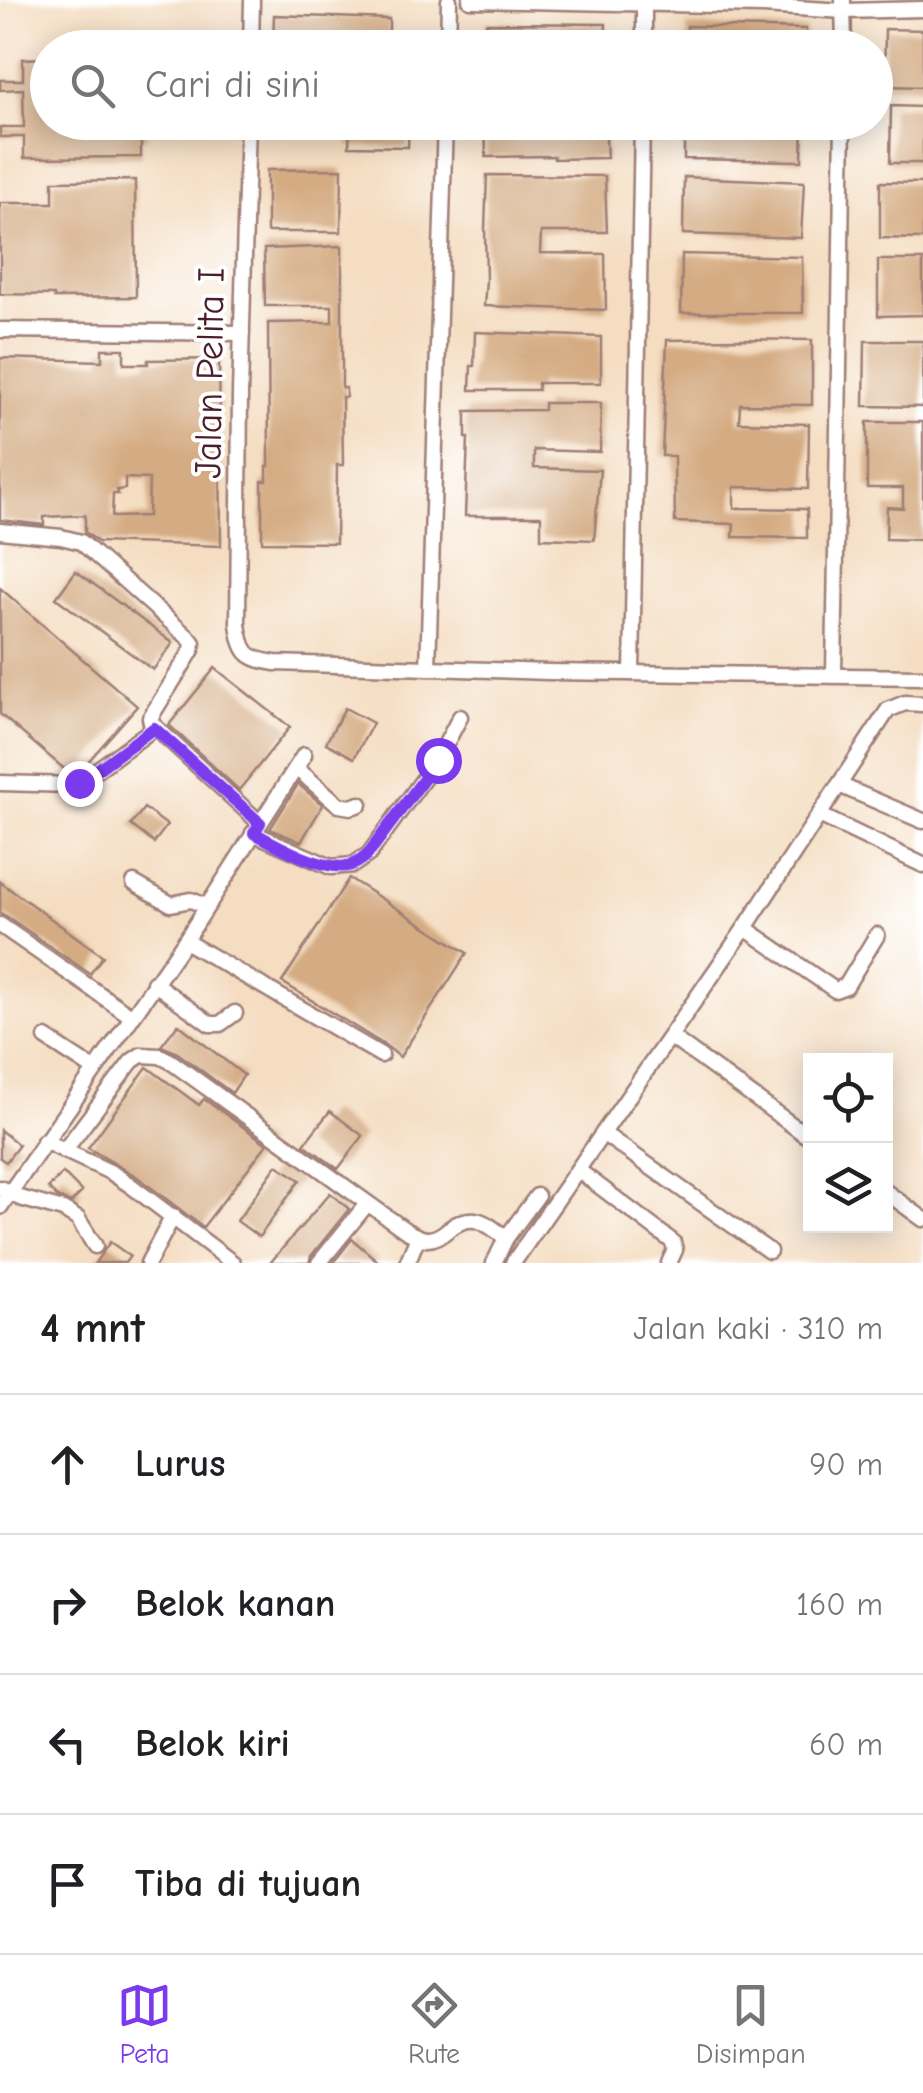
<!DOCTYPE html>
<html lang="id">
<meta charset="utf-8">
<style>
body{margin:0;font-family:"Comic Neue",sans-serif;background:#f2f2f2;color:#202124}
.controls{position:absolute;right:30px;bottom:30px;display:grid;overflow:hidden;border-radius:0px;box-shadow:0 5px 25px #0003}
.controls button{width:90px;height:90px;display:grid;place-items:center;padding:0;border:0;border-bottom:2px solid #e0e0e0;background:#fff;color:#202124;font:50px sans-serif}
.stop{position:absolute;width:30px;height:30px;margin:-22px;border:8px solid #7c3aed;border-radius:50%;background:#fff}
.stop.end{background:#7c3aed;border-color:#fff;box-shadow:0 2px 10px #0008}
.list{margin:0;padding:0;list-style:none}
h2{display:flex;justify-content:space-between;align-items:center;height:130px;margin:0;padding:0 40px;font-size:42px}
h2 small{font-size:32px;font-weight:400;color:#757577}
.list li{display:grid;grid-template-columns:65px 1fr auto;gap:30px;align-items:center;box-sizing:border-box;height:140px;padding:0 40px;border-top:2px solid #e0e0e0}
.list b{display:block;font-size:38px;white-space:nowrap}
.list em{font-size:32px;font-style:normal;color:#757577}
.icon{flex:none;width:55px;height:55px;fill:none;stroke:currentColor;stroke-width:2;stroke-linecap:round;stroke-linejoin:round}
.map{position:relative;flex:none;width:923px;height:1263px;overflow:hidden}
.search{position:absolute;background:#fff;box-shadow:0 5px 25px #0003;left:30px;right:30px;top:30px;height:110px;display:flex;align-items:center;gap:25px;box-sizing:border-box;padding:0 35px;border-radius:55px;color:#757577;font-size:38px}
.sheet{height:690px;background:#fff}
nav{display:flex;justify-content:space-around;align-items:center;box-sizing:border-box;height:140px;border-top:2px solid #e0e0e0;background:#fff;font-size:28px;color:#757577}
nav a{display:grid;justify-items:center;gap:5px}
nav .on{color:#7c3aed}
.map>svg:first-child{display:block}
</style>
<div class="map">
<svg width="923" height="1263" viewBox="0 0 923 1263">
<rect width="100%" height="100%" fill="#fff"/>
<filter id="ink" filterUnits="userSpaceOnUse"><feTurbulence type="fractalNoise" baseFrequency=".01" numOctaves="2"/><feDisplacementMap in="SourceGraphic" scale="20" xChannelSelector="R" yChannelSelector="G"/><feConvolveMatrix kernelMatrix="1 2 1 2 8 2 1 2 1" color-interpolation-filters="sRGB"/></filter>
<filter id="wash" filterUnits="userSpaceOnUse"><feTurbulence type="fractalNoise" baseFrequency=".0048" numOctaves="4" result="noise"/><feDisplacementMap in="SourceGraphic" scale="40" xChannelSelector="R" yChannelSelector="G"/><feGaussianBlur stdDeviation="2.25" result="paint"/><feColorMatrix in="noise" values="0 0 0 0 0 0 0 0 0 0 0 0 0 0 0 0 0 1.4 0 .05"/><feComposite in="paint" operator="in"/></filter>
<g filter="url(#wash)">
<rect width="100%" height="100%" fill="#f4ddc1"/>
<g id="blocks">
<g fill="#d4ab82" fill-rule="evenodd">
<path d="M274,15L389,19V48H273Z"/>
<path d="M486,23L606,24L605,48H486Z"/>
<path d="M687,26L806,29V48H687Z"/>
<path d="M885,29L923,30V87L884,86Z"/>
<path d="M48,58V122H141V128H147V138H141V157L24,158V137H0V127H24L23,89L0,90V80H23V59Z"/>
<path d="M891,106L923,107V163H890Z"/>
<path d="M350,122H409L408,147L349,146Z"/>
<path d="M485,122H605L607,158L554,159V156L486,157Z"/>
<path d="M684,122H803L802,161L684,159Z"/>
<path d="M342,169L341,232H267V170Z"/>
<path d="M487,175L605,176L607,232H541L540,253L605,254L606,310L484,306L486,280L485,228Z"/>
<path d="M684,177L804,182L801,238L683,234Z"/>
<path d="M135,180L136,297L54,298V295L0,294V203H53V181Z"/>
<path d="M880,182L923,183V239L880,238Z"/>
<path d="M342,246V388H346V397H342L343,465H337L336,543L262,542V481H267V466H269L268,323L332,322V306H265L264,249Z"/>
<path d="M682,254L802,257L803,313H681Z"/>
<path d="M878,260H923V315L878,316Z"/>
<path d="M475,332L601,337V383H538V390H470L471,366H474Z"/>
<path d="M740,339L812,340V405L740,404L739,422L809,424L808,489L734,487V508L807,509V538L733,537L734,524L675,522L674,456H662L667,340Z"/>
<path d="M865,341H923V407L864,406Z"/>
<path d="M102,349H124V364H148V360L219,359L220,422H216V442H220L221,546L98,542L85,532V515L44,517V525L0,520V358L102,361ZM125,478L149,479L148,516L112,517L113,494H118L117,490L125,489Z"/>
<path d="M544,403H601L600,452L534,450V468L600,470L594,540L541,538V516H465L468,438H466V411L544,410Z"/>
<path d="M867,422H923V540L886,539L887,507L903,508V488H867Z"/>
<path d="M76,571L173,643L153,670L56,598Z"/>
<path d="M0,588L137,706L85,765L74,773L70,774L0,714Z"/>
<path d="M215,668L290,727L239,790L169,725Z"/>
<path d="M345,708L373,723L354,758L326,743Z"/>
<path d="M298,784L323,805L301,842L270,829Z"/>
<path d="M144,808L167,825L154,843L131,825Z"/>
<path d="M349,878L467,953L400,1057L386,1046L282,982Z"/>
<path d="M0,882L103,956L90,974L6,916L0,914Z"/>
<path d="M178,1024L244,1075L232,1093L176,1052L161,1046Z"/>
<path d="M147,1067L199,1105L204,1099L267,1144L203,1227L136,1176L88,1148Z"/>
<path d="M330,1111L363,1136L338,1169L304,1144Z"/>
<path d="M0,1130L19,1145L6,1162L0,1158Z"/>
<path d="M277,1165L300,1180L259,1237L237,1221Z"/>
<path d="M63,1173L82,1192L71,1203L57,1197L48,1188Z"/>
<path d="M330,1193L349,1209L311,1256L309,1263H270Z"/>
<path d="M352,1239L380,1263H333Z"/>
<path d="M110,1242L130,1256L125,1263H95Z"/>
</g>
</g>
</g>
<g filter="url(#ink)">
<use href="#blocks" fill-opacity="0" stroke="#9f7e76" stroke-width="2.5"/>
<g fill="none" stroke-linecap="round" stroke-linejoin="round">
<g stroke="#9f7e76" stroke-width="19">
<g id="minor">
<path d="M470,0L763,6L844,11L923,9"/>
<path d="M843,0L844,48"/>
<path d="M251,48L252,0"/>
<path d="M448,48L449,0"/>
<path d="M644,48V0"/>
<path d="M248,122L240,393L238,624C242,652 246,659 275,663L549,672L923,677"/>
<path d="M0,330L242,333"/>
<path d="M0,531L61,537L81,542L190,639L193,643L192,650L150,718L151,723L260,823"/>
<path d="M428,668L445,122"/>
<path d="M632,673L642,122"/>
<path d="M834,675L843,122"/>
<path d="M296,768L339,805L351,807L360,804"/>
<path d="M0,783L72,785L79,783L154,728"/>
<path d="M839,785L923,821"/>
<path d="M819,815L923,865"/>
<path d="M253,833L331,867L353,865L369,854L438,759L460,717"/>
<path d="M134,883L171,904L191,900L206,906"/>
<path d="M0,925L131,1016"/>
<path d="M745,928L835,990L846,986L877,935"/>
<path d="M185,941L381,1055"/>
<path d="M154,983L210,1024H220L235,1013"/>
<path d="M671,1037L810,1138"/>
<path d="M46,1038L95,1070"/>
<path d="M604,1134L769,1251"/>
<path d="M44,1141L112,1173L130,1185L233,1263"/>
<path d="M64,1151L132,1061L141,1055L160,1056L170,1061L405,1230C412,1234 420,1239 428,1239C436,1239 443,1234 449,1229C473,1211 485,1222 506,1238"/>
<path d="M578,1170L673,1242L675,1250L669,1263"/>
<path d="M0,1188L20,1198L63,1210L78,1219L95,1246"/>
<path d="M886,1192L923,1219"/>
<path d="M0,1207L185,941L304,755"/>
<path d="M148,1263L173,1216"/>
<path d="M319,1263L367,1204"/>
<path d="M407,1263L418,1237"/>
<path d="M494,1263L506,1238L537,1196"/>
<path d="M513,1263L745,928L888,710L905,703L923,704"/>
</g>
</g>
<use href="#minor" stroke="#fff" stroke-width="14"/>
</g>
</g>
<g fill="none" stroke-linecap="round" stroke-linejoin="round" filter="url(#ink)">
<path stroke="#7c3aed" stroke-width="12" d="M79,783L154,728L260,823L254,833C276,845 322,871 347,866C356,865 362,860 368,854L438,760"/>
</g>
<g text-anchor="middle" stroke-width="8" stroke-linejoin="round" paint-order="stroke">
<g font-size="38" fill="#4a1f2b" stroke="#fff">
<text transform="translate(209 373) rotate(-89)" y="13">Jalan Pelita I</text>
</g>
</g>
</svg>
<div class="controls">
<button><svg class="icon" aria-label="locate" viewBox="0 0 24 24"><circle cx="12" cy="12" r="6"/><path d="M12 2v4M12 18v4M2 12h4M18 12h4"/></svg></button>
<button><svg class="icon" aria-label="layers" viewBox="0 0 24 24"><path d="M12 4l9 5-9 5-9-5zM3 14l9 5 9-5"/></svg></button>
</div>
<div class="stop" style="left:438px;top:760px"></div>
<div class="stop end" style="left:79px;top:783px"></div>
<div class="search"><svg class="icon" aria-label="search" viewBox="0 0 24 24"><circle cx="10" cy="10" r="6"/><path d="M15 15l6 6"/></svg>Cari di sini</div>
</div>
<section class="sheet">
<h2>4 mnt<small>Jalan kaki · 310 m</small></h2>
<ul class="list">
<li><svg class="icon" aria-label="ahead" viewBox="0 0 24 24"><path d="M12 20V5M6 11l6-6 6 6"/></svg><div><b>Lurus</b></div><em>90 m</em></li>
<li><svg class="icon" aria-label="right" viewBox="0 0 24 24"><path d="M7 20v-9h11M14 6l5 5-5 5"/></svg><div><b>Belok kanan</b></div><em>160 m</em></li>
<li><svg class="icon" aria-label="left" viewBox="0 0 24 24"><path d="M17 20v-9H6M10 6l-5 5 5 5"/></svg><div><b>Belok kiri</b></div><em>60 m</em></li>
<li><svg class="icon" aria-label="arrive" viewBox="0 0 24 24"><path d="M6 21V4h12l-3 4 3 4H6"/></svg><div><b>Tiba di tujuan</b></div></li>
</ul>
</section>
<nav>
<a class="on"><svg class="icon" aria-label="map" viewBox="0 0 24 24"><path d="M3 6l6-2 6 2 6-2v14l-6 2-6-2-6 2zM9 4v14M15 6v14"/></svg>Peta</a>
<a><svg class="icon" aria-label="directions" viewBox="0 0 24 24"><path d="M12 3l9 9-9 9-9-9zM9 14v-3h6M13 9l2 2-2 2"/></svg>Rute</a>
<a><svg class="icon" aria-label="saved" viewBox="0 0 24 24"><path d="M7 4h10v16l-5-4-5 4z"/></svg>Disimpan</a>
</nav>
